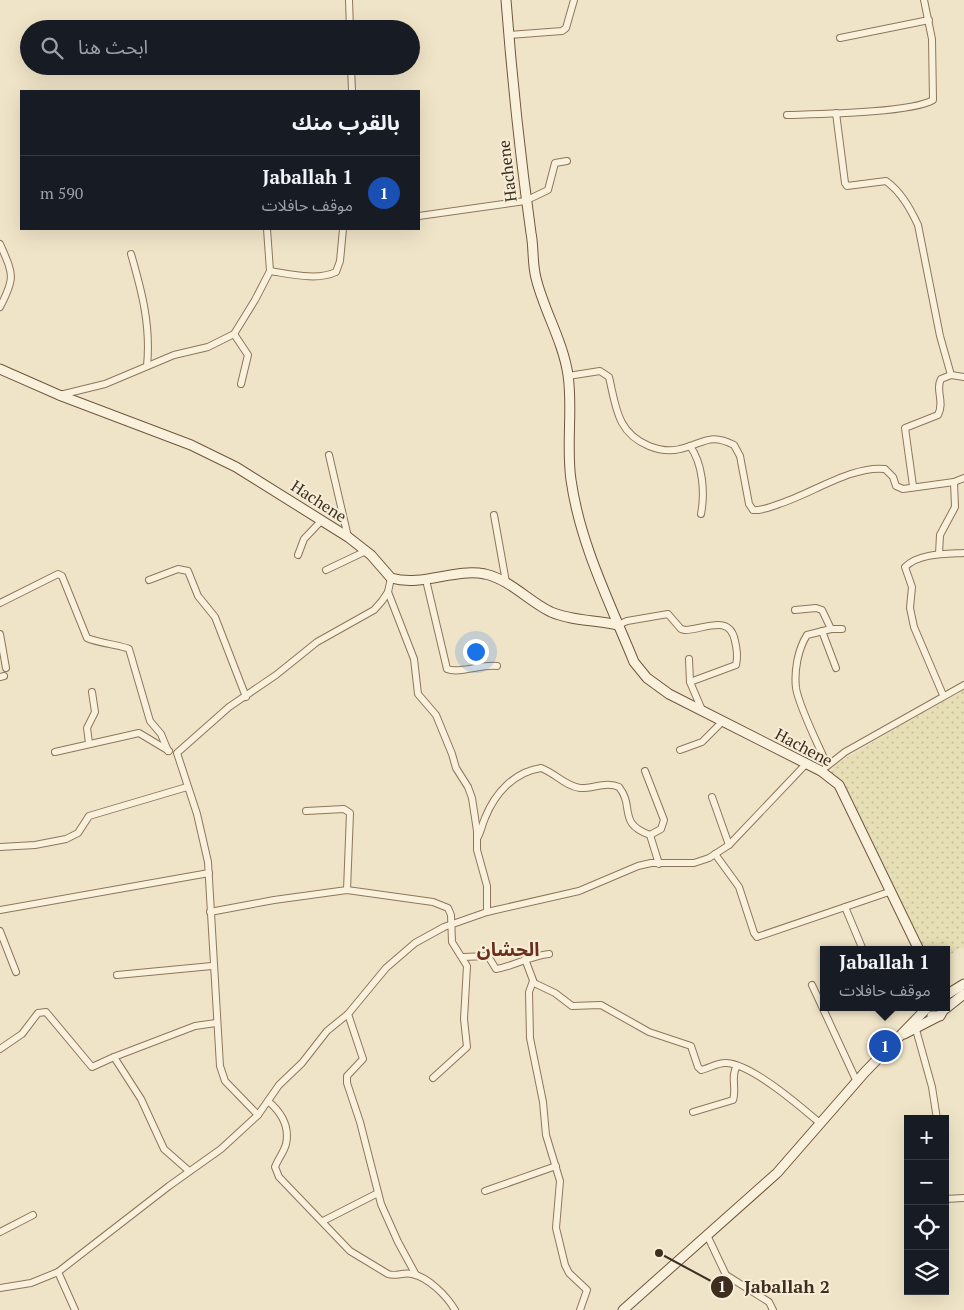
<!DOCTYPE html>
<html lang="ar">
<meta charset="utf-8">
<style>
body{margin:0;font-family:"PT Serif","Noto Sans Arabic",serif;background:#20242c;color:#f1f3f6;direction:rtl}
.controls{position:absolute;right:15px;bottom:15px;display:grid;overflow:hidden;border-radius:0px;box-shadow:0 5px 20px #0002}
.controls button{width:45px;height:45px;display:grid;place-items:center;padding:0;border:0;border-bottom:1px solid #363941;background:#171b24;color:#f1f3f6;font:25px sans-serif}
.you{position:absolute;left:475px;top:651px;width:18px;height:18px;margin:-12px;border:4px solid #fff;border-radius:50%;background:#1a73e8;box-shadow:0 0 0 8px #1a73e833}
.badge{display:grid;place-items:center;width:32px;height:32px;border-radius:50%;background:#2563eb;color:#fff;font-size:16px;font-weight:700}
.pin{position:absolute;translate:-50% -50%;border:2px solid #fff;box-shadow:0 1px 5px #0006}
.popup{position:absolute;left:820px;top:946px;width:130px;height:65px;box-sizing:border-box;display:grid;place-content:center;border-radius:0px;background:#171b24;filter:drop-shadow(0 1px 4px #0005);font-size:16px;white-space:nowrap;color:#9ea1a6}
.popup b{font-size:19px;color:#f1f3f6}
.popup::after{content:'';position:absolute;left:50%;top:100%;margin-left:-10px;border:10px solid transparent;border-top-color:#171b24}
.list{margin:0;padding:0;list-style:none}
h2{display:flex;justify-content:space-between;align-items:center;height:65px;margin:0;padding:0 20px;font-size:21px}
h2 small{font-size:16px;font-weight:400;color:#9ea1a6}
.list li{display:grid;grid-template-columns:32px 1fr auto;gap:15px;align-items:center;box-sizing:border-box;height:75px;padding:0 20px;border-top:1px solid #363941}
.list b{display:block;font-size:19px;white-space:nowrap}
.list p{margin:0;font-size:16px;white-space:nowrap;color:#9ea1a6}
.list em{font-size:16px;font-style:normal;color:#9ea1a6}
.icon{flex:none;width:28px;height:28px;fill:none;stroke:currentColor;stroke-width:2;stroke-linecap:round;stroke-linejoin:round}
.map{position:relative;flex:none;width:964px;height:1310px;overflow:hidden;direction:ltr}
.search{position:absolute;background:#171b24;box-shadow:0 5px 20px #0002;left:20px;top:20px;width:400px;height:55px;display:flex;align-items:center;gap:12px;box-sizing:border-box;padding:0 18px;border-radius:28px;color:#9ea1a6;font-size:19px}
.panel{position:absolute;background:#171b24;box-shadow:0 5px 20px #0002;left:20px;top:90px;width:400px;height:140px;border-radius:0px;direction:rtl}
.map>svg:first-child{display:block}
</style>
<div class="map">
<svg width="964" height="1310" viewBox="0 0 964 1310">
<defs>
<pattern id="farmland-dots" width="8" height="8" patternUnits="userSpaceOnUse" patternTransform="scale(1.25)"><rect width="8" height="8" fill="#e6deb5"/><path d="M2 2h.1M6 6h.1" fill="none" stroke="#c6bf9b" stroke-width="1.8" stroke-linecap="round"/></pattern>
</defs>
<rect width="100%" height="100%" fill="#f0e4c8"/>
<path fill="url(#farmland-dots)" d="M964,688V949L962,947L948,956L943,944L932,950H923L831,772L835,765L846,758Z"/>
<g fill="none" stroke-linecap="round" stroke-linejoin="round">
<g stroke="#8d765c" stroke-width="8">
<g id="street">
<path d="M349,0L350,29"/>
<path d="M509,35L562,31L566,28L574,0"/>
<path d="M840,38L929,20"/>
<path d="M351,66L352,91"/>
<path d="M836,113L845,183L847,186L886,181C901,192 910,208 918,225L940,336L951,375"/>
<path d="M787,115C817,114 911,113 933,100L932,39L924,0"/>
<path d="M419,216L525,201L548,190L555,163L567,161"/>
<path d="M0,244C13,274 16,277 0,307"/>
<path d="M131,254C142,292 151,326 147,366"/>
<path d="M270,271C290,274 317,281 336,272L340,261L343,229"/>
<path d="M234,334L248,355L241,384"/>
<path d="M568,376L600,371L609,377C616,407 617,433 649,446C659,450 669,452 680,449C703,444 709,432 734,445L740,456L749,504L753,510C761,511 771,507 779,504C811,494 853,465 885,469L893,477L896,486L903,489L954,482L964,478"/>
<path d="M60,395L105,384L174,355L208,347L234,334L255,300L270,271L267,229"/>
<path d="M690,446C703,464 705,493 701,514"/>
<path d="M329,455L348,537"/>
<path d="M913,486L905,428L938,415C945,402 935,390 941,379L951,375L964,377"/>
<path d="M494,515L506,582"/>
<path d="M939,554L940,535L955,507L954,482"/>
<path d="M298,555L304,539L322,520"/>
<path d="M326,570L366,551"/>
<path d="M149,580L178,569L188,571L198,596L215,617L246,697"/>
<path d="M426,580L447,669C459,674 482,664 497,666"/>
<path d="M388,592L414,659L418,694L436,715L452,754L456,768L468,787L472,798L477,831V850L487,886V912"/>
<path d="M0,603L58,574L62,576L87,638C98,643 125,646 129,649L150,721L161,734L168,751"/>
<path d="M795,610L816,608L822,610L831,629"/>
<path d="M618,625L627,621L668,614L681,629L685,630C703,630 730,613 735,641C737,649 738,657 736,665L690,682"/>
<path d="M822,631L836,668"/>
<path d="M0,634L6,668"/>
<path d="M689,659L690,682L702,710"/>
<path d="M0,677L4,676"/>
<path d="M943,695L914,627L910,608L912,587L905,567C919,553 946,554 964,553"/>
<path d="M89,743L87,728L95,712L92,692"/>
<path d="M680,750L702,742L723,721"/>
<path d="M55,752L139,733L169,751"/>
<path d="M827,765C819,746 799,707 796,688C794,671 798,649 807,635L831,629H842"/>
<path d="M826,767L845,752L964,685"/>
<path d="M645,771L664,820L661,829L650,835"/>
<path d="M712,797L729,845"/>
<path d="M306,811L344,809L350,813L347,890"/>
<path d="M478,837C481,831 482,825 485,818C495,793 514,772 541,768C555,773 565,786 580,788C592,789 607,781 619,787C635,807 617,823 650,835L659,864"/>
<path d="M0,847L35,845L66,839L78,833L89,816L187,787"/>
<path d="M715,854L739,887L754,933L757,937L889,892"/>
<path d="M845,907L863,950"/>
<path d="M0,910L209,873"/>
<path d="M210,912L274,900L347,890L433,902L448,908L451,915L452,942L467,966L464,1019L467,1047L433,1078"/>
<path d="M0,931L16,972"/>
<path d="M463,957L488,956L496,969C515,966 529,956 549,954"/>
<path d="M525,959L534,983L555,993L572,1006L601,1005L649,1032L691,1046L698,1067L701,1070C710,1068 718,1062 727,1063C753,1065 801,1107 821,1124"/>
<path d="M117,975L212,966"/>
<path d="M533,981L529,992L530,1038L543,1102L546,1135L560,1181L556,1228L565,1265L569,1273L587,1290L580,1310"/>
<path d="M812,985L857,1082"/>
<path d="M348,1014L363,1059L347,1076V1083L360,1122L381,1204L398,1242L416,1275"/>
<path d="M915,1026L932,1087L937,1119"/>
<path d="M0,1049L22,1034L38,1013L46,1012L92,1067L114,1057L141,1099L164,1149L189,1171"/>
<path d="M114,1057L195,1026L216,1023"/>
<path d="M268,1101C281,1112 290,1126 286,1144C284,1152 278,1159 275,1167L279,1177L350,1251L388,1274C396,1277 403,1272 412,1274C428,1277 447,1296 455,1310"/>
<path d="M693,1112L733,1100C737,1088 730,1076 737,1066"/>
<path d="M258,1115L225,1081L220,1066L208,862L197,814L177,753L229,707L276,675L317,642L374,610L382,601L388,592L391,578"/>
<path d="M485,1191L556,1166"/>
<path d="M945,1199L964,1198"/>
<path d="M323,1221L378,1193"/>
<path d="M0,1232L33,1215"/>
<path d="M707,1235L726,1275L769,1302L773,1310"/>
<path d="M58,1272L75,1310"/>
<path d="M0,1288L31,1283L58,1272L169,1186L221,1149L258,1115L279,1085L302,1063L327,1031L348,1014L386,968L415,943L444,927L487,912L579,891L638,866L651,863H694L709,858L729,845L806,764"/>
</g>
</g>
<g stroke="#6f573f" stroke-width="11">
<g id="secondary">
<path d="M506,0C512,78 520,155 531,233C534,248 532,263 536,278C544,311 563,341 568,375C573,409 566,445 571,480C580,544 610,603 634,662L647,678L669,694L821,771L839,785L919,950"/>
<path d="M0,369L59,395L191,445L236,467L348,537L371,555L391,578C423,587 454,568 485,574C511,580 528,601 551,612C572,621 596,620 618,625"/>
<path d="M946,995L964,984"/>
<path d="M945,1009L964,994"/>
<path d="M932,1016H940L945,1007"/>
<path d="M904,1034L937,1017"/>
<path d="M623,1310L777,1173L865,1072L927,1008"/>
</g>
</g>
<use href="#street" stroke="#faf1dc" stroke-width="6"/>
<use href="#secondary" stroke="#faf1dc" stroke-width="9"/>
</g>
<g text-anchor="middle" stroke-width="4" stroke-linejoin="round" paint-order="stroke">
<g font-size="16" fill="#3d2e20" stroke="#f7eed8">
<text transform="translate(507 171) rotate(-97)" y="6">Hachene</text>
<text transform="translate(319 501) rotate(33)" y="6">Hachene</text>
<text transform="translate(804 747) rotate(28)" y="6">Hachene</text>
</g>
<g font-size="19" font-weight="bold" fill="#6b2e1e" stroke="#f7eed8">
<text x="508" y="956">الحشان</text>
</g>
</g>
<path fill="none" stroke="#3d2e20" stroke-width="2" d="M659 1253L722 1287"/>
<g fill="#3d2e20" stroke="#f7eed8" stroke-width="2">
<circle cx="659" cy="1253" r="5"/>
<circle cx="722" cy="1287" r="12"/>
</g>
<g font-size="15" text-anchor="middle" font-weight="bold" fill="#fff">
<text x="722" y="1292">1</text>
</g>
<g font-size="18" text-anchor="middle" font-weight="bold" fill="#3d2e20" stroke="#f7eed8" stroke-width="4" stroke-linejoin="round" paint-order="stroke">
<text x="787" y="1293">Jaballah 2</text>
</g>
</svg>
<div class="controls">
<button>+</button>
<button>−</button>
<button><svg class="icon" aria-label="locate" viewBox="0 0 24 24"><circle cx="12" cy="12" r="6"/><path d="M12 2v4M12 18v4M2 12h4M18 12h4"/></svg></button>
<button><svg class="icon" aria-label="layers" viewBox="0 0 24 24"><path d="M12 4l9 5-9 5-9-5zM3 14l9 5 9-5"/></svg></button>
</div>
<div class="you"></div>
<div class="pin badge" style="left:885px;top:1046px;background:#1a4fb4">1</div>
<div class="popup"><b>Jaballah 1</b>موقف حافلات</div>
<div class="search"><svg class="icon" aria-label="search" viewBox="0 0 24 24"><circle cx="10" cy="10" r="6"/><path d="M15 15l6 6"/></svg>ابحث هنا</div>
<section class="panel">
<h2>بالقرب منك<small></small></h2>
<ul class="list">
<li><span class="badge" style="background:#1a4fb4">1</span><div><b>Jaballah 1</b><p>موقف حافلات</p></div><em>590 m</em></li>
</ul>
</section>
</div>
